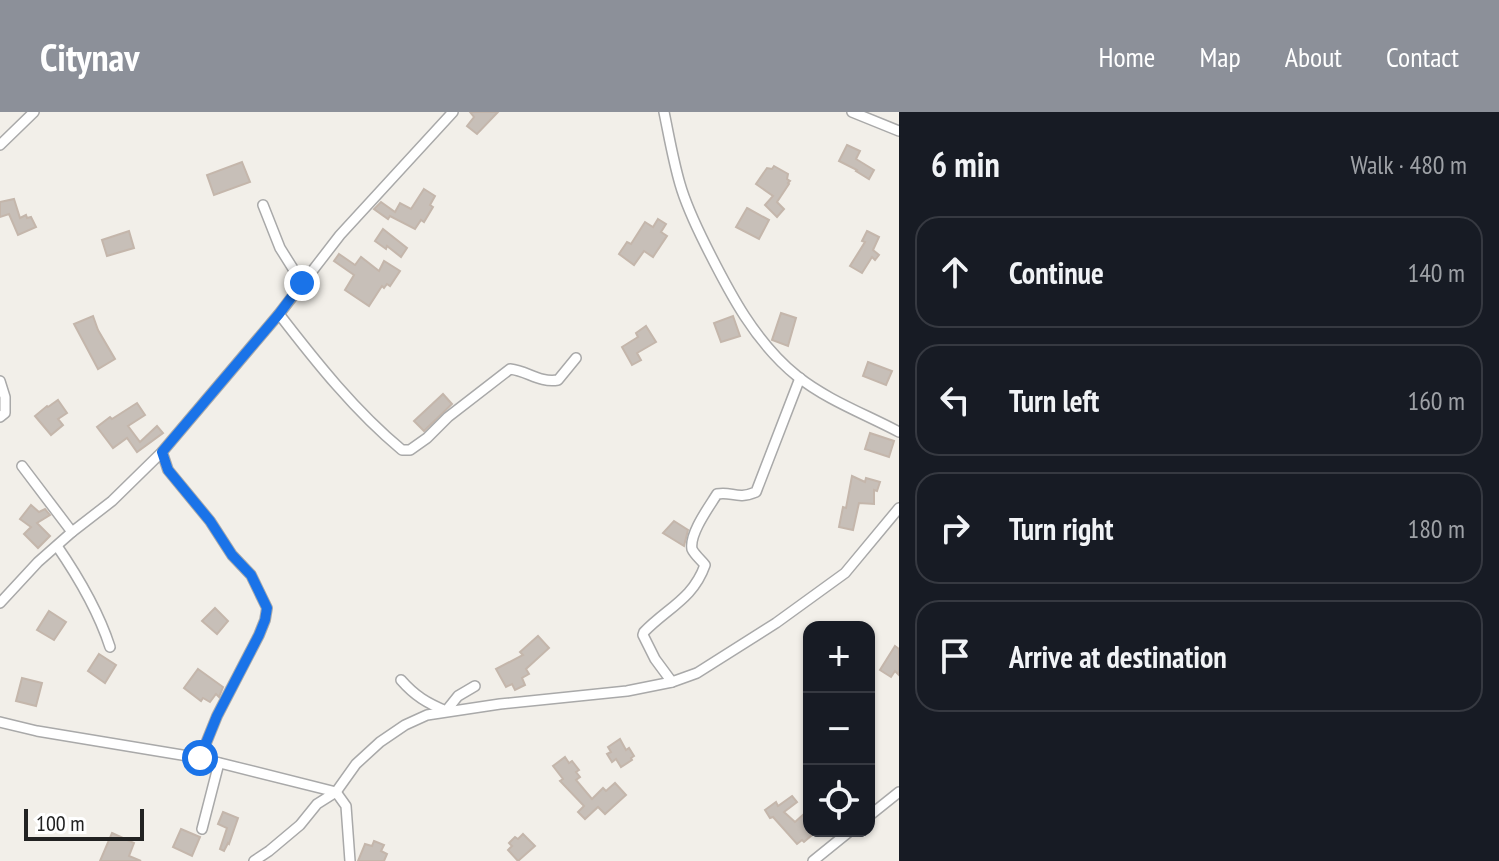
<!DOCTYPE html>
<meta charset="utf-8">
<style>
body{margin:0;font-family:"PT Sans Narrow",sans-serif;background:#20242c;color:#f1f3f6}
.controls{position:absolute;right:24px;bottom:24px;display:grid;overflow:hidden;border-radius:16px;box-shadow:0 2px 6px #0004}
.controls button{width:72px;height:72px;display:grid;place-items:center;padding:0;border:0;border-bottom:2px solid #363941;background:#171b24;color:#f1f3f6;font:40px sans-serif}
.scale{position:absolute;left:24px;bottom:20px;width:120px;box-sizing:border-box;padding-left:8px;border:4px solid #222;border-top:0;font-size:22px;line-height:28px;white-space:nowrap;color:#222;-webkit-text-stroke:6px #fff;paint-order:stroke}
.stop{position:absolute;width:24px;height:24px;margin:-18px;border:6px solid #1a73e8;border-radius:50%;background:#fff}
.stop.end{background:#1a73e8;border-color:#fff;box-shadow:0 2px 8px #0008}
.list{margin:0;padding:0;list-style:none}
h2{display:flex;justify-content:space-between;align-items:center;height:104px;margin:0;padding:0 32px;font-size:34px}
h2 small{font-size:26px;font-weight:400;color:#9ea1a6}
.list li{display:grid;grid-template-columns:52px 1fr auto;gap:24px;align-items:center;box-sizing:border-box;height:112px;margin:0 16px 16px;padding:0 16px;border:2px solid #363941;border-radius:24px}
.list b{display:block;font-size:30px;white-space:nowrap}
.list em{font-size:26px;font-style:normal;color:#9ea1a6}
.icon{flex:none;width:44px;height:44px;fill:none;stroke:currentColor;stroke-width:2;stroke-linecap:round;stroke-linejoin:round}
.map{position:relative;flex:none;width:899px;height:749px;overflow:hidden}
header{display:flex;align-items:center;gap:48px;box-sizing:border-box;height:112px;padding:0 40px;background:#8c9099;color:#fff}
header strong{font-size:38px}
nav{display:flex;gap:44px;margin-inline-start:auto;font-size:28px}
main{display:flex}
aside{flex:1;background:#171b24}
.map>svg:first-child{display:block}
</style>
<header>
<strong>Citynav</strong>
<nav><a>Home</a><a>Map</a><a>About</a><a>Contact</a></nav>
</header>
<main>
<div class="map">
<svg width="899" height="749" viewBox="0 0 899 749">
<rect width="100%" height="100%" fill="#f2efe9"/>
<g fill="#c7bfb8" stroke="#c4b6ab" stroke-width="2">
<path d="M470,0H498L477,22L467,14L474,5Z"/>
<path d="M847,33L860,39L856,47L874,58L869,67L856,59L857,58L839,49Z"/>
<path d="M242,50L250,70L214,83L207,63Z"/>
<path d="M774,54L788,62L787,67L790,69L788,71L789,72L777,90L784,97L777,105L765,93L773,84L756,72L767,56L772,57Z"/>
<path d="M424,77L435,84L430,93L433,95L424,110L421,108L415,117L390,104L388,107L374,97L381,90L395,100L400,91L411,97Z"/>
<path d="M14,87L20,106L26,103L27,106L31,105L36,115L18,123L9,102L0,105V90Z"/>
<path d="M747,96L769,108L759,127L736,115Z"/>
<path d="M658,107L666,112L661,120L667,124L653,145L644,139L634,153L619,142L627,130L631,132L645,110L653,115Z"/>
<path d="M383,117L407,136L401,145L387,134L386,137L375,129Z"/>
<path d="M129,119L134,136L107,144L102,128Z"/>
<path d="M867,119L879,125L873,138L879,143L875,148L872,145L862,161L850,154L865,130L862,129Z"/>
<path d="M339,142L355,153L361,145L379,159L384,149L400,159L390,174L387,172L384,176L382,174L369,194L345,178L354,163L334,149Z"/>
<path d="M781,201L796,206L788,234L772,228Z"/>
<path d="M93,204L98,218L115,247L98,257L74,212Z"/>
<path d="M733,204L740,224L721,230L714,211Z"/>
<path d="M646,214L656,230L637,241L641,248L632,253L622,235L638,225L636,221Z"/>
<path d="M868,250L892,259L886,273L863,264Z"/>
<path d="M443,282L452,292L424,319L414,309Z"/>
<path d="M58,288L67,301L58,307L63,313L51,323L35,304L47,294L48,295Z"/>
<path d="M137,291L145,303L128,314L140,330L157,314L163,321L137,340L127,326L113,336L97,315L110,305L112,307Z"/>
<path d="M870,321L894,329L889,345L865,337Z"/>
<path d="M852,364L865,370L866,366L880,370L877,379L874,378V392L859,391L853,418L839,415L843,395L846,396Z"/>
<path d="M31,393L39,400L45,397L50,403L37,411L50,424L38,436L24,422L31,415L20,407Z"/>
<path d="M674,409L688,418L684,434L663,421Z"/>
<path d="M215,496L228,509L217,522L202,509Z"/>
<path d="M49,499L66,510L54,528L37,518Z"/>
<path d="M538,524L549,536L526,557L529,562L522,566L525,573L515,578L512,572L506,575L496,557L523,543L520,540Z"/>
<path d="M895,534L899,537V563L895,559L891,565L880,558Z"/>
<path d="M99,542L116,553L105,571L88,559Z"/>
<path d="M198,557L223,575L219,585L216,582L210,590L203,586L201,589L184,576Z"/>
<path d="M22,566L42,571L36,594L16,589Z"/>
<path d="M620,627L626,638L629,636L634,644L631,646L632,648L621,655L616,647L612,650L607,642L611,640L608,635Z"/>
<path d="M565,645L569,651L572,649L579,658L576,660L580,665L576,668L592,687L603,676L606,679L615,671L626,683L605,702L598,695L585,707L578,700L584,694L560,669L563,667L553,654Z"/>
<path d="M792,684L797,690L784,700L795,710L804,702L809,708V719L812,723L804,730L802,728L797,732L773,705L770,706L765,698L776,690L778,694Z"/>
<path d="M223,700L238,706L229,732L228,731L224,739L220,737L227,716L218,712Z"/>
<path d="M181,717L200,725L192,744L173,735Z"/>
<path d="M112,721L134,731L129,744L141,749H100Z"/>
<path d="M523,722L535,734L518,749L508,738L512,734L509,731L515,725L518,727Z"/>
<path d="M374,729L384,733L381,739L387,742L384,749H358L365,732L372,734Z"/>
</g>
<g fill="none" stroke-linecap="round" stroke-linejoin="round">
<g stroke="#a9a9a9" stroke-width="12">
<g id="street">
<path d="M664,0C669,24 673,48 680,72C686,93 696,114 706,134C730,182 755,230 797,264C827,288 865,302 899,320"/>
<path d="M852,0L899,19"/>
<path d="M0,33L34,0"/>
<path d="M263,93L280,136L302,171"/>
<path d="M279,202C316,250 355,299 402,338H410L427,326L448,305L510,257C528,259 539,271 558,268L576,246"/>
<path d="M0,269L5,285V301L0,305"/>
<path d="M162,340L168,358L210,409L232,443L251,463L267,496L265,508L259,523L217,604L200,646"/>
<path d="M22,354L72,420"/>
<path d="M57,434C79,466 98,498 110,535"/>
<path d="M0,491L38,450L72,420L112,389L162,340L279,202L340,123L453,0"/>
<path d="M401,568C415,584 427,591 446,599L458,584L475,574"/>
<path d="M672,570L655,547L643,523L644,520C667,496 693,487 705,453C701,448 694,442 692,437C689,422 709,395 717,382C732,379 737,388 756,380L800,266"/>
<path d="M0,610L37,619L200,646L336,680L346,694L350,749"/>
<path d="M869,704L899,680"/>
<path d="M202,717L219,651"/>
<path d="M254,749L269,739L300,713L317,692L336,680L356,652L380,630L405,613L427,603L500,592L627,579L672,570L697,561L776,511L845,461L899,396"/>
<path d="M813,749L850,719"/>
</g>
</g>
<use href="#street" stroke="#fff" stroke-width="9"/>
</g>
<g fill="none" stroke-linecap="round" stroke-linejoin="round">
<path stroke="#1a73e8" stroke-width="10" d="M200,646L217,604L259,523L265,508L267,496L251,463L232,443L210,409L168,358L162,340L279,202L302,171"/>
</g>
</svg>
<div class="controls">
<button>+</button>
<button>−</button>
<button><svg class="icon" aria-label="locate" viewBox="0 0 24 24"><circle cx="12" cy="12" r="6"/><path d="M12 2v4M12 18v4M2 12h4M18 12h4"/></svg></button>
</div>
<div class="scale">100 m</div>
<div class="stop" style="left:200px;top:646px"></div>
<div class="stop end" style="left:302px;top:171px"></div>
</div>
<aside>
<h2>6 min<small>Walk · 480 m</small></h2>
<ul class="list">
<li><svg class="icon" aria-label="ahead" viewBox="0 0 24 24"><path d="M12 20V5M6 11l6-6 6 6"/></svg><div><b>Continue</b></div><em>140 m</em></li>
<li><svg class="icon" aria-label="left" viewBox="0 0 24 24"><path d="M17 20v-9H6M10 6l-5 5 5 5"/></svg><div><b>Turn left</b></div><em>160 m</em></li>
<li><svg class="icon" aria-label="right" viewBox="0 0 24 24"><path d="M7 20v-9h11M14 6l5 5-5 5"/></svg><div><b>Turn right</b></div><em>180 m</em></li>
<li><svg class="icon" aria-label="arrive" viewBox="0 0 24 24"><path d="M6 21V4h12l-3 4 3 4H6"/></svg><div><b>Arrive at destination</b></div></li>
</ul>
</aside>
</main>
